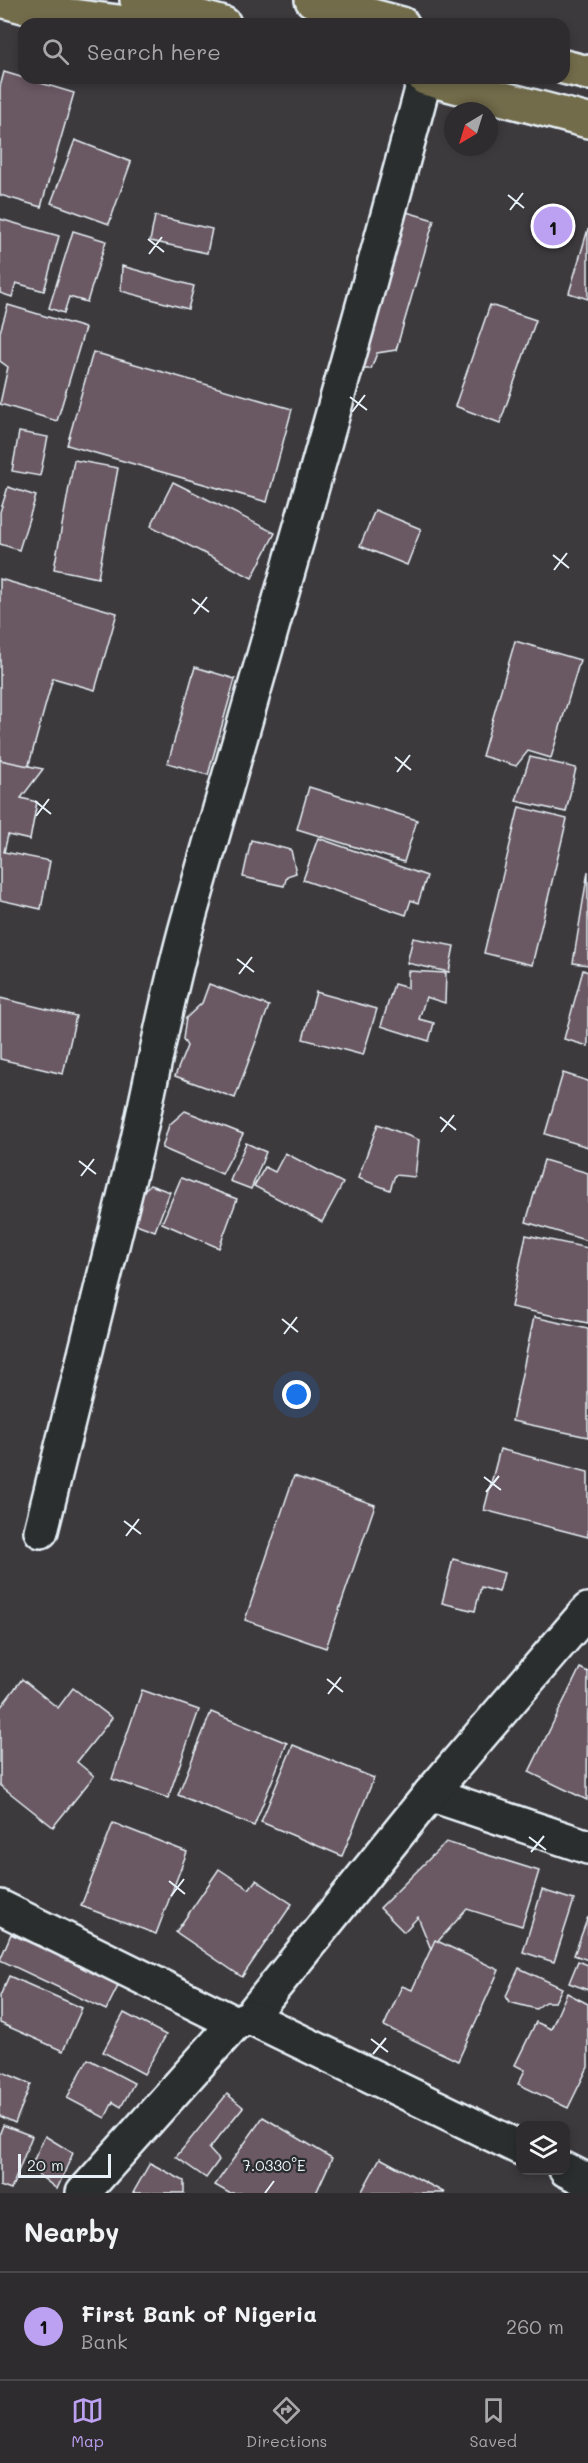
<!DOCTYPE html>
<meta charset="utf-8">
<style>
body{margin:0;font-family:Mali,sans-serif;background:#3a383a;color:#f1f3f6}
.controls{position:absolute;right:18px;bottom:18px;display:grid;overflow:hidden;border-radius:12px;box-shadow:0 3px 9px #0003}
.controls button{width:54px;height:54px;display:grid;place-items:center;padding:0;border:0;border-bottom:2px solid #49484a;background:#2e2c2e;color:#f1f3f6;font:30px sans-serif}
.compass{position:absolute;left:444px;top:102px;width:54px;height:54px;border-radius:50%;background:#2e2c2e;box-shadow:0 3px 9px #0003;rotate:218deg}
.scale{position:absolute;left:18px;bottom:15px;width:93px;box-sizing:border-box;padding-left:6px;border:3px solid #e8f1f8;border-top:0;font-size:16px;line-height:21px;white-space:nowrap;color:#e8f1f8;-webkit-text-stroke:4px #2a2d2e;paint-order:stroke}
.you{position:absolute;left:297px;top:1395px;width:21px;height:21px;margin:-15px;border:4px solid #fff;border-radius:50%;background:#1a73e8;box-shadow:0 0 0 9px #1a73e833}
.badge{display:grid;place-items:center;width:39px;height:39px;border-radius:50%;background:#bca0f2;color:#111;font-size:20px;font-weight:700}
.pin{position:absolute;translate:-50% -50%;border:3px solid #fff;box-shadow:0 2px 6px #0006}
.list{margin:0;padding:0;list-style:none}
h2{display:flex;justify-content:space-between;align-items:center;height:78px;margin:0;padding:0 24px;font-size:26px}
h2 small{font-size:20px;font-weight:400;color:#a7a7aa}
.list li{display:grid;grid-template-columns:39px 1fr auto;gap:18px;align-items:center;box-sizing:border-box;height:108px;padding:0 24px;border-top:2px solid #49484a}
.list b{display:block;font-size:22px;white-space:nowrap}
.list p{margin:0;font-size:20px;white-space:nowrap;color:#a7a7aa}
.list em{font-size:20px;font-style:normal;color:#a7a7aa}
.icon{flex:none;width:33px;height:33px;fill:none;stroke:currentColor;stroke-width:2;stroke-linecap:round;stroke-linejoin:round}
.map{position:relative;flex:none;width:588px;height:2193px;overflow:hidden}
.search{position:absolute;background:#2e2c2e;box-shadow:0 3px 9px #0003;left:18px;right:18px;top:18px;height:66px;display:flex;align-items:center;gap:15px;box-sizing:border-box;padding:0 21px;border-radius:18px;color:#a7a7aa;font-size:22px}
.sheet{height:186px;background:#2e2c2e}
nav{display:flex;justify-content:space-around;align-items:center;box-sizing:border-box;height:84px;border-top:2px solid #49484a;background:#2e2c2e;font-size:16px;color:#a7a7aa}
nav a{display:grid;justify-items:center;gap:3px}
nav .on{color:#bca0f2}
.map>svg:first-child{display:block}
</style>
<div class="map">
<svg width="588" height="2193" viewBox="0 0 588 2193">
<rect width="100%" height="100%" fill="#3d3a3e"/>
<filter id="ink" filterUnits="userSpaceOnUse"><feTurbulence type="fractalNoise" baseFrequency=".0167" numOctaves="2"/><feDisplacementMap in="SourceGraphic" scale="12" xChannelSelector="R" yChannelSelector="G"/><feConvolveMatrix kernelMatrix="1 2 1 2 8 2 1 2 1" color-interpolation-filters="sRGB"/></filter>
<g filter="url(#ink)">
<g fill="#6a5962" stroke="#e8f1f8" stroke-width="1.5">
<path d="M4,72L74,93L41,207L0,195V87Z"/>
<path d="M75,140L131,162L109,224L51,203Z"/>
<path d="M403,211L434,220L396,350L377,353L371,369H355Z"/>
<path d="M155,216L212,229L207,253L150,241Z"/>
<path d="M0,219L59,236L44,291L16,283L12,297L0,293Z"/>
<path d="M588,229V299L569,293Z"/>
<path d="M73,231L106,241L87,302L69,297L64,313L49,308Z"/>
<path d="M122,266L194,286L188,309L121,291Z"/>
<path d="M8,305L85,328L57,421L0,404L8,367L0,361V332Z"/>
<path d="M490,305L536,320L500,423L455,406Z"/>
<path d="M93,352L292,409L267,502L67,445Z"/>
<path d="M19,432L48,437L40,476L12,471Z"/>
<path d="M74,460L118,468L98,578L54,569Z"/>
<path d="M173,482L275,533L252,578L151,526Z"/>
<path d="M8,487L36,496L19,550L0,544V512Z"/>
<path d="M375,510L421,529L407,565L360,546Z"/>
<path d="M0,579L117,613L95,690L53,678L28,768L0,760Z"/>
<path d="M515,641L580,660L551,758L528,751L516,766L482,756Z"/>
<path d="M195,667L235,679L208,775L168,763Z"/>
<path d="M530,757L576,768L566,812L516,801Z"/>
<path d="M0,760L43,769L21,798L37,802L30,840L8,835L4,852L50,861L41,909L0,900Z"/>
<path d="M309,787L417,820L404,862L297,829Z"/>
<path d="M519,807L567,819L532,965L484,953Z"/>
<path d="M318,838L427,876L418,903L411,900L406,915L303,880Z"/>
<path d="M251,840L291,850L296,873L287,876L284,886L243,877Z"/>
<path d="M588,871V965L573,963Z"/>
<path d="M413,938L454,946L449,972L407,963Z"/>
<path d="M583,970L588,972V1046L564,1039Z"/>
<path d="M408,971L446,973L445,1003L426,997L419,1019L434,1023L429,1041L381,1026L394,984L408,988Z"/>
<path d="M209,984L269,1006L235,1098L175,1076L187,1046L183,1039L186,1018L202,1003Z"/>
<path d="M316,992L377,1009L363,1055L303,1039Z"/>
<path d="M0,998L76,1016L63,1074L0,1059Z"/>
<path d="M563,1073L588,1081V1147L545,1134Z"/>
<path d="M185,1111L243,1134L222,1174L162,1148L169,1125Z"/>
<path d="M378,1124L419,1140L415,1177L395,1175L390,1190L358,1178Z"/>
<path d="M246,1143L266,1152L251,1189L230,1181Z"/>
<path d="M285,1153L343,1183L322,1222L254,1186L265,1167L275,1172Z"/>
<path d="M544,1160L588,1173V1241L526,1222Z"/>
<path d="M181,1178L237,1199L219,1248L162,1223Z"/>
<path d="M150,1185L170,1192L155,1231L128,1221L138,1195Z"/>
<path d="M526,1235L588,1248V1323L511,1307Z"/>
<path d="M534,1317L588,1329V1437L512,1421Z"/>
<path d="M500,1449L588,1472V1537L484,1510Z"/>
<path d="M294,1476L375,1505L326,1648L245,1620Z"/>
<path d="M453,1559L504,1573L499,1592L481,1587L475,1611L442,1603Z"/>
<path d="M580,1668L588,1672L587,1800L529,1772Z"/>
<path d="M22,1679L58,1708L73,1688L112,1718L77,1762L94,1776L53,1827L0,1785V1708Z"/>
<path d="M142,1690L199,1710L168,1798L112,1779Z"/>
<path d="M211,1712L287,1743L254,1826L178,1795Z"/>
<path d="M293,1745L374,1778L342,1856L261,1822Z"/>
<path d="M113,1823L187,1852L156,1934L81,1906Z"/>
<path d="M446,1842L539,1871L522,1926L467,1909L431,1949L418,1917L404,1932L380,1908Z"/>
<path d="M219,1869L249,1889L256,1880L292,1904L242,1977L176,1932Z"/>
<path d="M542,1890L574,1900L554,1962L523,1952Z"/>
<path d="M588,1917V1960L574,1955Z"/>
<path d="M11,1934L119,1984L106,2010L0,1960Z"/>
<path d="M435,1940L499,1970L458,2061L384,2026L402,1986L412,1990Z"/>
<path d="M578,1961L588,1965V1990L569,1983Z"/>
<path d="M519,1968L562,1988L555,2002H545L536,2009L509,2002L506,1996Z"/>
<path d="M9,1976L82,2008L63,2051L0,2023V1996Z"/>
<path d="M567,1993L588,2004V2067L568,2108L518,2084L525,2070L515,2065L536,2022L551,2029Z"/>
<path d="M124,2013L166,2035L144,2074L103,2052Z"/>
<path d="M88,2059L134,2083L121,2107L113,2102L105,2118L67,2098Z"/>
<path d="M0,2071L31,2084L15,2123L0,2116Z"/>
<path d="M227,2094L243,2107L209,2149L219,2160L206,2178L176,2157Z"/>
<path d="M263,2117L332,2158L316,2193H229L215,2185Z"/>
<path d="M3,2125L32,2136L11,2190L0,2186V2133Z"/>
<path d="M45,2136L73,2153L57,2189L30,2168Z"/>
<path d="M380,2158L445,2193H361Z"/>
<path d="M150,2163L184,2181V2193H133Z"/>
</g>
<g fill="none" stroke-linecap="round" stroke-linejoin="round">
<g stroke="#e8f1f8" stroke-width="38">
<g id="minor">
<path d="M41,1531C72,1406 103,1282 134,1157C152,1079 166,999 188,921C268,640 350,360 425,78"/>
<path d="M430,1794L588,1847"/>
<path d="M0,1907L235,2023L250,2017L430,1794L588,1610"/>
<path d="M250,2017L520,2148"/>
<path d="M566,2170L588,2181"/>
<path d="M83,2193L235,2023"/>
</g>
</g>
<g stroke="#e8f1f8" stroke-width="38">
<path id="major" d="M1,0L49,13L134,24"/>
</g>
<g stroke="#e8f1f8" stroke-width="38">
<g id="highway">
<path d="M137,0L224,24"/>
<path d="M312,0L402,24"/>
<path d="M564,67L588,73"/>
<path d="M425,78L588,121"/>
</g>
</g>
<use href="#minor" stroke="#2a2d2e" stroke-width="33"/>
<use href="#major" stroke="#736c4b" stroke-width="33"/>
<use href="#highway" stroke="#736c4b" stroke-width="33"/>
</g>
</g>
<path fill="none" stroke="#e8f1f8" stroke-width="2" d="M508,195L524,208M510,210L523,193M148,239L164,252M149,254L162,237M350,397L367,410M352,412L365,395M553,555L569,568M554,570L567,553M192,599L209,612M194,614L207,597M395,757L411,770M397,772L410,755M35,801L51,814M36,816L49,799M237,959L254,972M239,974L252,957M440,1117L456,1130M441,1132L454,1115M79,1161L96,1174M81,1176L94,1159M282,1319L298,1332M284,1334L297,1317M484,1477L501,1490M486,1492L499,1476M124,1521L141,1534M126,1536L139,1519M327,1679L343,1692M328,1694L341,1677M529,1837L546,1850M531,1852L544,1836M169,1881L185,1894M171,1896L184,1879M371,2039L388,2052M373,2054L386,2038M265,2193L274,2181"/>
<g font-size="15" text-anchor="middle" fill="#e8f1f8" stroke="#2a2d2e" stroke-width="4.5" stroke-linejoin="round" paint-order="stroke">
<text x="274" y="2171">7.0330°E</text>
</g>
</svg>
<div class="controls">
<button><svg class="icon" aria-label="layers" viewBox="0 0 24 24"><path d="M12 4l9 5-9 5-9-5zM3 14l9 5 9-5"/></svg></button>
</div>
<svg class="compass" viewBox="-18 -18 36 36"><path d="M0-13l5 13h-10z" fill="#e53935"/><path d="M0 13l5-13h-10z" fill="#a7a7aa"/></svg>
<div class="scale">20 m</div>
<div class="you"></div>
<div class="pin badge" style="left:553px;top:226px">1</div>
<div class="search"><svg class="icon" aria-label="search" viewBox="0 0 24 24"><circle cx="10" cy="10" r="6"/><path d="M15 15l6 6"/></svg>Search here</div>
</div>
<section class="sheet">
<h2>Nearby<small></small></h2>
<ul class="list">
<li><span class="badge">1</span><div><b>First Bank of Nigeria</b><p>Bank</p></div><em>260 m</em></li>
</ul>
</section>
<nav>
<a class="on"><svg class="icon" aria-label="map" viewBox="0 0 24 24"><path d="M3 6l6-2 6 2 6-2v14l-6 2-6-2-6 2zM9 4v14M15 6v14"/></svg>Map</a>
<a><svg class="icon" aria-label="directions" viewBox="0 0 24 24"><path d="M12 3l9 9-9 9-9-9zM9 14v-3h6M13 9l2 2-2 2"/></svg>Directions</a>
<a><svg class="icon" aria-label="saved" viewBox="0 0 24 24"><path d="M7 4h10v16l-5-4-5 4z"/></svg>Saved</a>
</nav>
